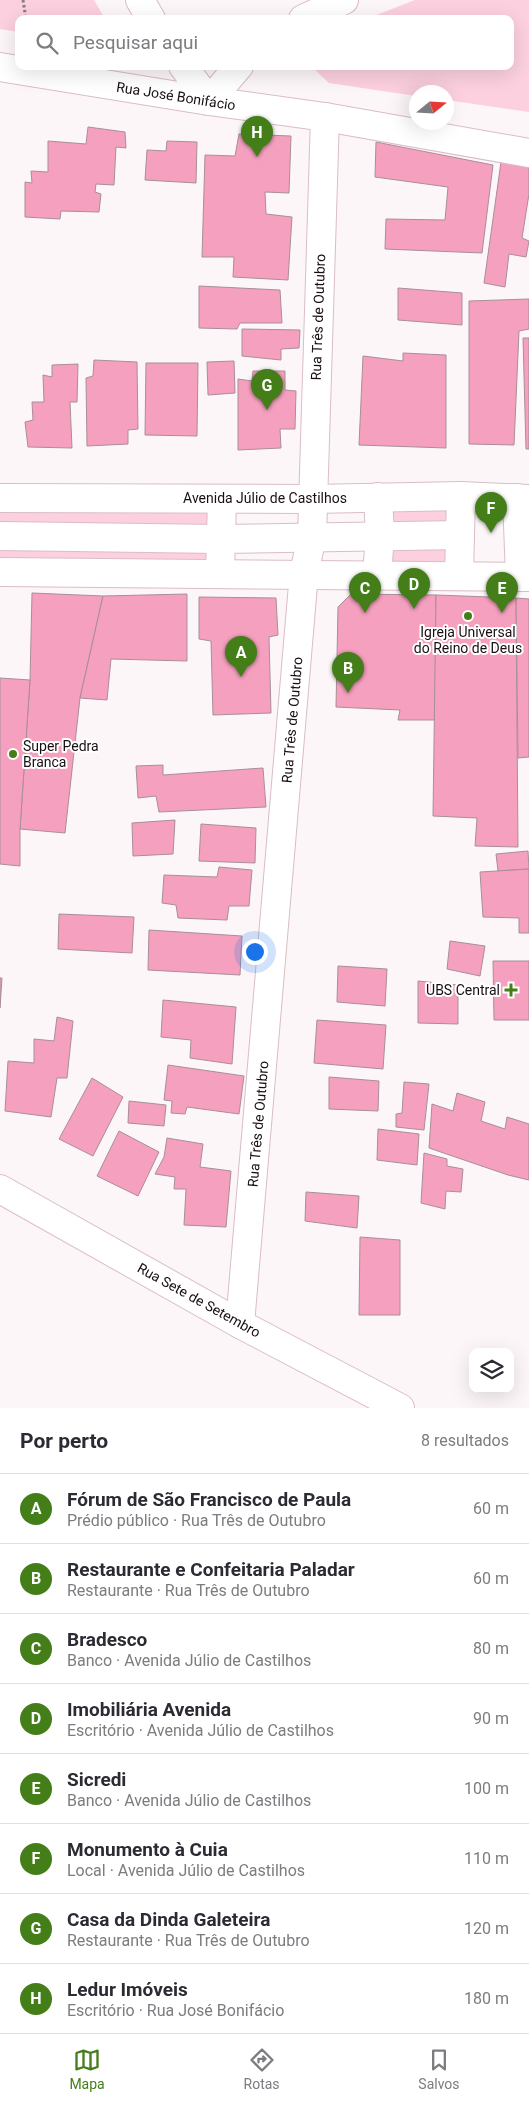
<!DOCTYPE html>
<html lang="pt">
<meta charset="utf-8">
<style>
body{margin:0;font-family:Roboto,sans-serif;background:#f2f2f3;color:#2b2b33}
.controls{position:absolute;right:15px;bottom:15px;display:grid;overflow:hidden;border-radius:10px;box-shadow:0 5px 20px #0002}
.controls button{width:45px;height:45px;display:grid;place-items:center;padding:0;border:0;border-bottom:1px solid #e1e1e2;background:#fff;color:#2b2b33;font:25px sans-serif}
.compass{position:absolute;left:409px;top:85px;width:45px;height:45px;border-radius:50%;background:#fff;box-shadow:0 5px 20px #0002;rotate:72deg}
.you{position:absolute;left:254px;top:951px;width:18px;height:18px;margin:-12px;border:4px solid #fff;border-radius:50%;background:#1a73e8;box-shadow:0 0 0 8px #1a73e833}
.badge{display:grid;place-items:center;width:32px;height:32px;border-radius:50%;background:#447e18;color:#fff;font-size:16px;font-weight:700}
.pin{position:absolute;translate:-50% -41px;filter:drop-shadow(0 1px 2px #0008)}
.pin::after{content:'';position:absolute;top:26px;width:18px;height:15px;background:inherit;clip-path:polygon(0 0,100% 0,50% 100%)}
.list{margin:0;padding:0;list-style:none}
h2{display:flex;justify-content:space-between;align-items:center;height:65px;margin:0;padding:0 20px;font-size:21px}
h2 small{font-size:16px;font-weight:400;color:#7c7c81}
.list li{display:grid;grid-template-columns:32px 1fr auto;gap:15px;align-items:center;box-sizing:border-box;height:70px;padding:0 20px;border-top:1px solid #e1e1e2}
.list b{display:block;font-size:19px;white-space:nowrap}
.list p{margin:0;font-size:16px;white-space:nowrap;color:#7c7c81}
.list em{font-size:16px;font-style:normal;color:#7c7c81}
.icon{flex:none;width:28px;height:28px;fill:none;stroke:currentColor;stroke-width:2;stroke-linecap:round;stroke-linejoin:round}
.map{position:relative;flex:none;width:529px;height:1408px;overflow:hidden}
.search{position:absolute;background:#fff;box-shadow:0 5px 20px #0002;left:15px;right:15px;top:15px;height:55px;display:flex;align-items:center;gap:12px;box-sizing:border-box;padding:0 18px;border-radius:10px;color:#7c7c81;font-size:19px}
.sheet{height:625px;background:#fff}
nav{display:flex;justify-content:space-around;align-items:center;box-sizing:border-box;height:70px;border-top:1px solid #e1e1e2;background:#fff;font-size:14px;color:#7c7c81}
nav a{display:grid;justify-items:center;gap:2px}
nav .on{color:#447e18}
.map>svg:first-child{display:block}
</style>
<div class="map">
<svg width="529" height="1408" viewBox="0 0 529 1408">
<rect width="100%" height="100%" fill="#fcf6f8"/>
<g fill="#fcd0de">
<path d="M0,0H94L105,19H19V32L0,29Z"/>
<path d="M415,0H529V112L447,100L446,92H416V96L329,83L311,66H510V19H366Z"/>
<path d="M461,496L459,576L377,574L378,497Z"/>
<path d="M0,498L222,499L220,574L0,572Z"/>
</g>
<g fill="#f5a0bf" stroke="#a98e97">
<path d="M88,127L125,132L126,148L116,147L114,185L96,184L95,192L101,194L99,212L61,211L60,219L25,217V182L32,183L31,171L48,172V141L86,144Z"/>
<path d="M239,134L291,136L289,193L265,192L266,214L292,217L288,280L233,277L234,257H202L205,155L235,156Z"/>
<path d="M167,141L197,142L196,183L145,180L147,150L166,151Z"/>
<path d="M376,142L493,165L482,253L385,249L386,219L445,220L448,187L375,177Z"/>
<path d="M501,162L529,167V194L522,238L529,241L526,257L509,254L505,287L484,283Z"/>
<path d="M199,286L280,290L282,323H240L237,329L199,328Z"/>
<path d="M398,288L462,293V325L398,320Z"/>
<path d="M529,299V329L519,331L514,445L469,444V301Z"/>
<path d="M242,329L300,330L299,348L281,349V360L242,356Z"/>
<path d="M523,338H529V449H526Z"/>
<path d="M403,353L446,355V448L359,445L363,356L403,361Z"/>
<path d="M94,360L137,362L138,429L128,430V444L87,446L86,378L93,376Z"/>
<path d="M234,361L235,393L208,395L207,362Z"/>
<path d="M146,363H198L197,436L145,435Z"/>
<path d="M78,364L77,402H70L72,448L28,447L25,422L33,420L32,402H44L43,375L52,377V365Z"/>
<path d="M253,371H285V390L296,391L295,429H280L281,448L238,450V379L252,381Z"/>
<path d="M32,593L103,596L80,698L65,833L20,829L30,680Z"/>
<path d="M187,594V661L111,659L107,700L80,698L103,596Z"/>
<path d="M351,594L436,595L435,720H398L400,710L336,707L338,607Z"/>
<path d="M436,595L516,598L518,847L475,846L477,818L433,816Z"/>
<path d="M199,597L276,598L278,635L269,637L271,713L213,715L211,641L199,639Z"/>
<path d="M516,598L529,599V757L518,758Z"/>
<path d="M0,678L30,680L20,829V866L0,864Z"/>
<path d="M163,765V775L263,768L266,807L159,812L156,796L138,798L136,766Z"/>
<path d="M175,820L173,854L133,856L132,823Z"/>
<path d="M201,824L256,828L255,863L199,861Z"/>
<path d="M528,851L529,869L498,871L496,854Z"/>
<path d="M219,867L252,870L249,906H229L227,920L178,918L176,905L162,903L164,875L217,877Z"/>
<path d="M529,869V933H519V918L483,917L480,872Z"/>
<path d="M59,914L134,917L132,953L58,949Z"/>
<path d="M149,930L242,936L240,975L148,970Z"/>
<path d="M450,941L485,946L480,976L447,969Z"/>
<path d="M493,961H529V1020H494Z"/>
<path d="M338,966L387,969L385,1006L337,1002Z"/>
<path d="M0,978H2L0,1008Z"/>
<path d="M418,981L458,985V1024L418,1023Z"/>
<path d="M163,1000L236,1007L232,1064L190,1058L191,1040L161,1037Z"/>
<path d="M57,1017L73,1021L67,1078H57L51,1117L5,1111L8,1061L34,1063V1039L54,1041Z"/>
<path d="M317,1020L386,1025L383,1069L314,1063Z"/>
<path d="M168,1065L244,1076L239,1114L187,1107L185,1114L171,1113L172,1101L164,1100Z"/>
<path d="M329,1077L379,1081L378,1111L329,1109Z"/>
<path d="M92,1078L123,1097L93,1156L59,1139Z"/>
<path d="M404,1082L429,1084L424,1130L396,1127V1114L402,1113Z"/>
<path d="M457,1093L485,1102L481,1121L505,1129L507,1117L529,1124V1180L508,1175L429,1148L432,1104L453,1111Z"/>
<path d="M129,1101L166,1105L164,1126L128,1123Z"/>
<path d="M378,1129L419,1134L417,1165L377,1160Z"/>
<path d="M119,1131L159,1152L138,1196L97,1176Z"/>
<path d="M167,1138L203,1144L200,1167L231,1171L226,1227L184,1225L186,1189H174L175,1177L155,1174L164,1157Z"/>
<path d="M424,1153L447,1159V1166L463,1169L461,1192L446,1191L445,1209L421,1203Z"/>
<path d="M306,1192L359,1196L357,1228L305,1221Z"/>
<path d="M360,1237L400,1240V1315H359Z"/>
</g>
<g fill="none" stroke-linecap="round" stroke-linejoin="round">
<g stroke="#dabdc7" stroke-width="30">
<g id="street">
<path d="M140,0L151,19"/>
<path d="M303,19L344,0"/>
<path d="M183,66L209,101L239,66"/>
<path d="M0,67L209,101L325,117L529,153"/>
<path d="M517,498L520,577"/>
<path d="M0,536L220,539L460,535"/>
<path d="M220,574L222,499"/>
<path d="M377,574L380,536L378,497"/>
<path d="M459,576L461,496"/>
<path d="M0,1189L240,1324L400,1408"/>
<path d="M240,1324L304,573L312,537L325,117"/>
</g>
</g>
<g stroke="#dabdc7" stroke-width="30">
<g id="secondary">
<path d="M0,498L313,499L461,496L529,499"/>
<path d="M0,572L529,577"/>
</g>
</g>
<path stroke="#857e80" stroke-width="3" stroke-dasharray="2.5 2.5" stroke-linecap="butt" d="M23,0L26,19"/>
<use href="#street" stroke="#fff" stroke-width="28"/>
<use href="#secondary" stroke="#fff" stroke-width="28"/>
</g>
<g fill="#447e18" stroke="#fff" stroke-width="2">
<circle cx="468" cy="616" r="5"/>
<circle cx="13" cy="754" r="5"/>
<path d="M508.5 982.5h5v5h5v5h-5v5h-5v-5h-5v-5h5z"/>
</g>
<g text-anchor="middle" stroke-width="4" stroke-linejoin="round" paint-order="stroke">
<g font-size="14" fill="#180f12" stroke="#fff">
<text transform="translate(176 96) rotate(9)" y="5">Rua José Bonifácio</text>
<text transform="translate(318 317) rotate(-88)" y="5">Rua Três de Outubro</text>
<text x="265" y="503">Avenida Júlio de Castilhos</text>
<text transform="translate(292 720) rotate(-85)" y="5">Rua Três de Outubro</text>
<text transform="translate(258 1124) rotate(-85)" y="5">Rua Três de Outubro</text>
<text transform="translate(199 1300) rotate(29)" y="5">Rua Sete de Setembro</text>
</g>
<g font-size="14" fill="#180f12" stroke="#fff">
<text x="468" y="637">Igreja Universal<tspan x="468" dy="16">do Reino de Deus</tspan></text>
<text x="23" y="751" text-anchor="start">Super Pedra<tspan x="23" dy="16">Branca</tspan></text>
<text x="500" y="995" text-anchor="end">UBS Central</text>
</g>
</g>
</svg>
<div class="controls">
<button><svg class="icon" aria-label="layers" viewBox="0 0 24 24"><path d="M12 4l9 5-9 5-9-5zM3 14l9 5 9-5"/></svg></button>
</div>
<svg class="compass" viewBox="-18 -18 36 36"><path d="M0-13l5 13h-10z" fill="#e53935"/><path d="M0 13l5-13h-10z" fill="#7c7c81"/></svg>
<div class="you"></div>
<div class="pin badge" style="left:241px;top:677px">A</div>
<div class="pin badge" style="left:348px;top:693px">B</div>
<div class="pin badge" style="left:365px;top:613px">C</div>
<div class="pin badge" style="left:414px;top:609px">D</div>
<div class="pin badge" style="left:502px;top:613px">E</div>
<div class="pin badge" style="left:491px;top:533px">F</div>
<div class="pin badge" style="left:267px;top:410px">G</div>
<div class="pin badge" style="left:257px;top:157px">H</div>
<div class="search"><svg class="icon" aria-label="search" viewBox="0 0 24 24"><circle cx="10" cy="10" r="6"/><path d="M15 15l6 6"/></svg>Pesquisar aqui</div>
</div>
<section class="sheet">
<h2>Por perto<small>8 resultados</small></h2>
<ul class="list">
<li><span class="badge">A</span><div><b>Fórum de São Francisco de Paula</b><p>Prédio público · Rua Três de Outubro</p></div><em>60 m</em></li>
<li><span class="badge">B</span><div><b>Restaurante e Confeitaria Paladar</b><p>Restaurante · Rua Três de Outubro</p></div><em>60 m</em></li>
<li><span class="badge">C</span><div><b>Bradesco</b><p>Banco · Avenida Júlio de Castilhos</p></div><em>80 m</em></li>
<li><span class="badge">D</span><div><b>Imobiliária Avenida</b><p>Escritório · Avenida Júlio de Castilhos</p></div><em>90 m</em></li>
<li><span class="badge">E</span><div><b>Sicredi</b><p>Banco · Avenida Júlio de Castilhos</p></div><em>100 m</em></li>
<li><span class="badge">F</span><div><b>Monumento à Cuia</b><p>Local · Avenida Júlio de Castilhos</p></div><em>110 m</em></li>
<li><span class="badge">G</span><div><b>Casa da Dinda Galeteira</b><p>Restaurante · Rua Três de Outubro</p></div><em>120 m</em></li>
<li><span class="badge">H</span><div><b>Ledur Imóveis</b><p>Escritório · Rua José Bonifácio</p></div><em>180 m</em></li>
</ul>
</section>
<nav>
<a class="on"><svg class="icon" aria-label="map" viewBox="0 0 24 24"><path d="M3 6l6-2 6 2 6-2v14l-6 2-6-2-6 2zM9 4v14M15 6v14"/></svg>Mapa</a>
<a><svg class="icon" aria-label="directions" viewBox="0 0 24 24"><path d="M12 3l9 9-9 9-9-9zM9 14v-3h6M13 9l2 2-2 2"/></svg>Rotas</a>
<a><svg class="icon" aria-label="saved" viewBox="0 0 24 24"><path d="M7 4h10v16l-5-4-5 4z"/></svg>Salvos</a>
</nav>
